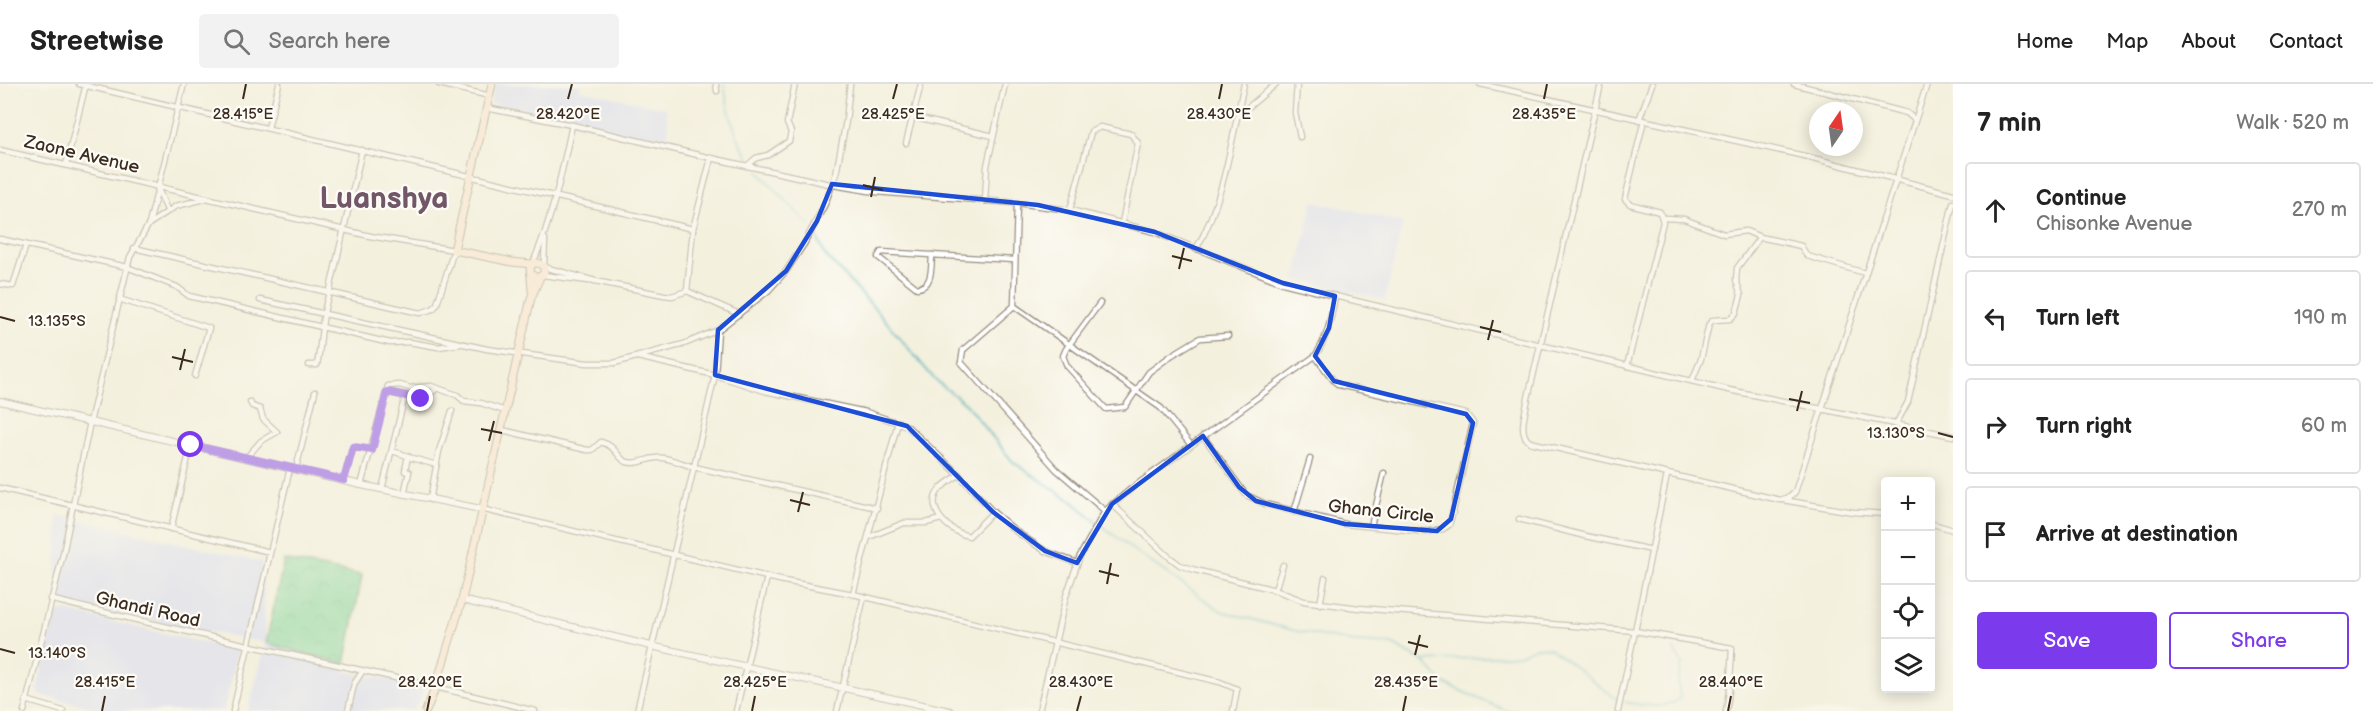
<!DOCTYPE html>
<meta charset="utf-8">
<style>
body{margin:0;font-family:"Balsamiq Sans",sans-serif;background:#f2f2f2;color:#222}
.controls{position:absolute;right:18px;bottom:18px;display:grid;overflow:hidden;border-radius:6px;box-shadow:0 3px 15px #0003}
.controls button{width:54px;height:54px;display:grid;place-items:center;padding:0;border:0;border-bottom:2px solid #e0e0e0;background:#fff;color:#222;font:30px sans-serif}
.compass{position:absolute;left:1809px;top:18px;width:54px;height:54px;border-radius:50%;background:#fff;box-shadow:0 3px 15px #0003;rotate:13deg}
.stop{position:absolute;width:18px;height:18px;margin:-14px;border:4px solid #7c3aed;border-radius:50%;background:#fff}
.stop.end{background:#7c3aed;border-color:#fff;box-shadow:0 2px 6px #0008}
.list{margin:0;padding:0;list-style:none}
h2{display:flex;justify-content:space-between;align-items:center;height:78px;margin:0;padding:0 24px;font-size:26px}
h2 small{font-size:20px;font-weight:400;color:#767676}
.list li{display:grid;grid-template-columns:39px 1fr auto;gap:18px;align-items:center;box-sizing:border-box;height:96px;margin:0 12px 12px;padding:0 12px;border:2px solid #e0e0e0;border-radius:6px}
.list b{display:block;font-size:22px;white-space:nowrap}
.list p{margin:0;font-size:20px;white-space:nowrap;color:#767676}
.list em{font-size:20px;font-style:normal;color:#767676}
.actions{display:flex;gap:12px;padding:18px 24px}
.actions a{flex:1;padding:14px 0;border:2px solid #7c3aed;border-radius:6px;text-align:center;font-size:21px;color:#7c3aed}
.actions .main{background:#7c3aed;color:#fff}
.icon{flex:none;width:33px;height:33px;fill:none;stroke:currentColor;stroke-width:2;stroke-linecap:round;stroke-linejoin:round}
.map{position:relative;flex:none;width:1953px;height:627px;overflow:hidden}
header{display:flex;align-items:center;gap:36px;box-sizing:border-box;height:84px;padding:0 30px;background:#fff;border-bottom:2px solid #e0e0e0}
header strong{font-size:28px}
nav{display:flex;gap:33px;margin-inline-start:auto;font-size:21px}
.search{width:420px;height:54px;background:#f2f2f2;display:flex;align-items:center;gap:15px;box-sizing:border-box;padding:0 21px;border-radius:6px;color:#767676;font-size:22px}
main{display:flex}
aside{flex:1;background:#fff}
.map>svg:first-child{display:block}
</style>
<header>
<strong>Streetwise</strong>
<div class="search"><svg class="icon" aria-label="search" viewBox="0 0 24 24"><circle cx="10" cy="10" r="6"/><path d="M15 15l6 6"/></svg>Search here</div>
<nav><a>Home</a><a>Map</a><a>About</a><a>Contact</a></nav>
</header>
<main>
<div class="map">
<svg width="1953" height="627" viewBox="0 0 1953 627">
<defs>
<pattern id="park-crowns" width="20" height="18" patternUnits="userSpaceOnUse" patternTransform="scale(1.5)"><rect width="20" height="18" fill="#7dd498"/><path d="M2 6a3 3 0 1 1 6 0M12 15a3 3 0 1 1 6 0" fill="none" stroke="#6db683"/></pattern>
</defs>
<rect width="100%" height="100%" fill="#fdfcf7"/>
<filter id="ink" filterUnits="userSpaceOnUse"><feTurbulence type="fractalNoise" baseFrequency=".0167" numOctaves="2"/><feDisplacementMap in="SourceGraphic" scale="12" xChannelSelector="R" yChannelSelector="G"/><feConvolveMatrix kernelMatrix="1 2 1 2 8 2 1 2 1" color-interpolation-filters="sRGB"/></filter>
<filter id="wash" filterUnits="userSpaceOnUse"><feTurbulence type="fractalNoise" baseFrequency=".008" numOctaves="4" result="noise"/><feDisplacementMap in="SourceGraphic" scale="24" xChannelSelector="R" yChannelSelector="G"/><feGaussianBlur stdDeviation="1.35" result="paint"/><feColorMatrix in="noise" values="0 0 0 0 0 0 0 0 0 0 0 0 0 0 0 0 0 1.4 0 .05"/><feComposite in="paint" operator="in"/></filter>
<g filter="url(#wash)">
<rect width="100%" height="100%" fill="#f4f0de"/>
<g fill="#d3d8f9">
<path d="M495,0H581L580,6L666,24L669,60L490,20Z"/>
<path d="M1313,117L1403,138L1385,216L1295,195Z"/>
<path d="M58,431L262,478L266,559L345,580L343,587L426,601L414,627H248L266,559L56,517Z"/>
<path d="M63,526L235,566L237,570L224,627H107L39,611L37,606L56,529Z"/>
</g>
<path fill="url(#park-crowns)" stroke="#5c7f5b" stroke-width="1.5" d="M284,476L362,491L345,580L266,559Z"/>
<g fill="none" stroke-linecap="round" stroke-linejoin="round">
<g stroke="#3cacb6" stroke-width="1.5">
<path d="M724,0C728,26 734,53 750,75"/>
<path d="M758,87L810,142"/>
<path d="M814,147L825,171L878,228L936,297L966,320L1013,378L1073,418L1096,437"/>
<path d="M1101,441L1132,465L1221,527L1296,547L1355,558L1392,560L1423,577L1443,599L1507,627H1517"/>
<path d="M1425,577L1519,571L1536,563L1550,564L1618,616"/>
<path d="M1625,618C1641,621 1668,627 1680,614L1678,599L1682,580L1674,566"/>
</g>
</g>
</g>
<g filter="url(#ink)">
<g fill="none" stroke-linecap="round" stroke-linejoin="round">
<g stroke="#988d7e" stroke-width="7">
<g id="minor">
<path d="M79,0L693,145"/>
<path d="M439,0L490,12"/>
<path d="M716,0L717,7"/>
<path d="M1297,0L1295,29L1300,53"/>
<path d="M1480,0L1809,73L1953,110"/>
<path d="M1601,0L1528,314C1526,327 1517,350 1530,358L1780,416L1790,413L1795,408L1927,0"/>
<path d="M1794,0L1907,29L1915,36"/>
<path d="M486,24L572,41L711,74L825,99"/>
<path d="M1239,31L1276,0"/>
<path d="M912,33L993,52"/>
<path d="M1639,36L1652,0"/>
<path d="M268,44L279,0"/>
<path d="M906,59L921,0"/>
<path d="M0,66L370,152L454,166L437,220L433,225L420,229L134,164"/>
<path d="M66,81L86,0"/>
<path d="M747,82L756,74L768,71L789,57L791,48L787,39L795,0"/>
<path d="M839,102L875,108L1017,119L1070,126L1155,148L1283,199L1335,212L1729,306L1953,352"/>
<path d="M158,105L167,126"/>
<path d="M985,117L987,82L1005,0"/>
<path d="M1017,119L1014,222L963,266L961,278L1056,385L1105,427"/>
<path d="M1070,126L1091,48L1100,43L1131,50L1138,59L1122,139"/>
<path d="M1664,134L1684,135L1724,150L1746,147L1760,153L1801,162L1807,172L1865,189"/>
<path d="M149,140L184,0"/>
<path d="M0,155L127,183L177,203L189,212L390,259L409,258L438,263L460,260"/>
<path d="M1196,165C1224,118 1232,53 1244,0"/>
<path d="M932,171C931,183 933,203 917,204L878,173L881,168L1014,176"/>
<path d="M533,179C552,135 562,88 572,41"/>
<path d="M544,182L545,155"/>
<path d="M544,183L595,197L664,211L672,212L687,207L739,230"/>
<path d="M543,191L589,197"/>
<path d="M0,200L13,202L26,161"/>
<path d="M687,207L693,145L711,74"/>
<path d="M119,215L209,244L195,292"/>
<path d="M260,216L487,265L587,279H614L684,260L718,246L768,207L786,187L804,160L825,120L836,90L846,37L850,0"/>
<path d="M1100,219L1066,265L1063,272L1067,282L1106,325L1125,323L1149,288L1172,271L1200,254L1228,252"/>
<path d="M1014,222L1161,324L1191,361"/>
<path d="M718,246L715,291L765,307L866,328L907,342L959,391L993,428L1018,449L1045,467L1077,479"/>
<path d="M309,281H317C322,258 321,229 329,210L362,66"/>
<path d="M1627,282L1663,138L1660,128L1630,120L1625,115L1644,36"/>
<path d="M1692,297L1701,275L1709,240L1713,236L1730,235L1736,229L1741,211L1736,196L1737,184L1760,153"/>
<path d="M387,308L424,315L436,305"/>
<path d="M1896,340L1908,318L1953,119"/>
<path d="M502,346L587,366H592L601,358C617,362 618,376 627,378C639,381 645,375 656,374C667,372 682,380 694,383L715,291L638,273"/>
<path d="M1203,352L1246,411L1265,420L1345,440L1427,448L1443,445L1449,441L1453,428L1473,339L1466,330L1339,301L1334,297L1315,272"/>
<path d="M392,367L408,372L405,387L409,388L404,410"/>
<path d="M408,373L437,381"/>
<path d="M246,374L261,357L277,348L263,335L260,325L252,322L250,318"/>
<path d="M296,385L315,308"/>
<path d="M959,391C953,395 944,400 939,406C924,426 951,449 969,452L993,428"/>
<path d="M344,396L353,363L372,366"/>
<path d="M361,401L388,302L400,301L410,304L431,302L457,311L464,317L481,319L505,327"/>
<path d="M0,404L270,468"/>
<path d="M382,405L405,312"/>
<path d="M430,416L439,367L452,327"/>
<path d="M1783,416L1853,428L1886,430"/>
<path d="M1112,420L1168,472L1180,481L1195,486L1275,506L1304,517L1359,524L1635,547L1667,391"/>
<path d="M481,425L784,497L853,510L1220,598L1237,605L1233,627"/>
<path d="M1294,428L1310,375"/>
<path d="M1519,435L1585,452L1652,466"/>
<path d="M1930,439L1953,446"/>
<path d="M1371,442L1384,389"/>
<path d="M171,445L191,361"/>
<path d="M869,453L904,439H926L941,435"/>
<path d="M1275,506L1283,481"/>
<path d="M853,510L898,338"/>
<path d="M50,515C211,556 374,586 535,627"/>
<path d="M1320,520L1325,494"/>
<path d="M26,616L63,627"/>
<path d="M24,627L63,470L90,338L130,173L149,140L176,122L205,115"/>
<path d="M233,627L290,384"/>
<path d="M348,627L354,600L362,588"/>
<path d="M637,627L694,383L877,424"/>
<path d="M736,627L767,493"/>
<path d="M837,627L864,513"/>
<path d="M1039,627L1066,512L1080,472L1105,427L1132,404L1315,272C1328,254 1331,234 1335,212"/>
<path d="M1618,627L1635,547L1732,564C1731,586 1730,606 1726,627"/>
</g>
</g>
<g stroke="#988d7e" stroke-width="8">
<g id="tertiary">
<path d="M0,317L361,401L481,425"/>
<path d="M462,516L651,562L950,627"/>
</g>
</g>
<g stroke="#988d7e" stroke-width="9">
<g id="secondary">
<path d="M492,0L454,166L512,178L532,180"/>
<path d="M531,190C536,194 540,194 544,189V182L535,178L530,183L532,206"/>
<path d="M426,627L436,602L462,516L531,214L540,193"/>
</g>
</g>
<use href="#minor" stroke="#fff" stroke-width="4.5"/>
<use href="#tertiary" stroke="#fff" stroke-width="6"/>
<use href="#secondary" stroke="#fce5d0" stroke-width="7"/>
<g stroke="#988d7e" stroke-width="7" stroke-linecap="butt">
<path id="minor-bridge" d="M825,99L839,102"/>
</g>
<use href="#minor-bridge" stroke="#fff" stroke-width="4.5"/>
</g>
</g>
<g fill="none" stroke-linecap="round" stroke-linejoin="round" filter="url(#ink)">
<path stroke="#7c3aed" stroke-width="8" d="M191,361L344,396L353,363L372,366L387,308L421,315"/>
</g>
<path d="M0 0H1953V627H0ZM832,100L1038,121L1155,148L1283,199L1335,212L1329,244L1315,272L1334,297L1466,330L1473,339L1451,435L1437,447L1345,440L1256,417L1239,403L1203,352L1112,420L1077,479L1045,467L993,428L907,342L715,291L718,246L786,187L817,137Z" fill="#f4f0de" fill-opacity=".55" fill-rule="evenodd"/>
<path fill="none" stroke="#1d4ed8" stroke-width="4.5" stroke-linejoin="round" d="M832,100L1038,121L1155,148L1283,199L1335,212L1329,244L1315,272L1334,297L1466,330L1473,339L1451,435L1437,447L1345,440L1256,417L1239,403L1203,352L1112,420L1077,479L1045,467L993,428L907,342L715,291L718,246L786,187L817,137Z"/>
<path fill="none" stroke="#3b2a1e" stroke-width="2" d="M243,15L246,0M568,15L572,0M893,15L897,0M1219,15L1222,0M1544,15L1547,0M863,101L883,106M871,113L875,93M1172,172L1192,177M1179,185L1184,164M0,233L15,237M1480,243L1501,248M1488,256L1493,236M172,273L193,278M180,286L185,265M1789,315L1810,319M1797,327L1802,307M481,345L502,349M1938,349L1953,353M489,357L494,337M790,416L810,421M798,428L803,408M1099,487L1119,492M1107,500L1111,479M1408,558L1428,563M0,565L15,569M1415,571L1420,551M102,627L105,612M427,627L430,612M752,627L755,612M1077,627L1081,612M1403,627L1406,612M1728,627L1731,612"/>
<g text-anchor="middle" stroke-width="4.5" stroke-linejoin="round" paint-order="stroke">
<g font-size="18" fill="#3b2a1e" stroke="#fdfcf7">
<text transform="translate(82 70) rotate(13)" y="6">Zaone Avenue</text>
<text transform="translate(1381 427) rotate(6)" y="6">Ghana Circle</text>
<text transform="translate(148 525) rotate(13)" y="6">Ghandi Road</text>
</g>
<g font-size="30" font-weight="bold" fill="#725768" stroke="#fdfcf7">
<text x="384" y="124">Luanshya</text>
</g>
</g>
<g font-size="15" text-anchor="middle" fill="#3b2a1e" stroke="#fdfcf7" stroke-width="4.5" stroke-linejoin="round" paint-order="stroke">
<text x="243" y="35">28.415°E</text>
<text x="568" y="35">28.420°E</text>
<text x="893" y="35">28.425°E</text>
<text x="1219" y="35">28.430°E</text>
<text x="1544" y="35">28.435°E</text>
<text x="57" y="242">13.135°S</text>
<text x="1896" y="354">13.130°S</text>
<text x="57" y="574">13.140°S</text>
<text x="105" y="603">28.415°E</text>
<text x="430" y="603">28.420°E</text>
<text x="755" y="603">28.425°E</text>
<text x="1081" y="603">28.430°E</text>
<text x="1406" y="603">28.435°E</text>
<text x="1731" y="603">28.440°E</text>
</g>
</svg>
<div class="controls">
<button>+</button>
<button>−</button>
<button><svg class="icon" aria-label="locate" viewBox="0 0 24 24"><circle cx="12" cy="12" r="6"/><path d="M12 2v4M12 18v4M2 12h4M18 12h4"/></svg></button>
<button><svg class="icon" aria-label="layers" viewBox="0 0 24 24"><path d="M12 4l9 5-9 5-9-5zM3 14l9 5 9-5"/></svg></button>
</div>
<svg class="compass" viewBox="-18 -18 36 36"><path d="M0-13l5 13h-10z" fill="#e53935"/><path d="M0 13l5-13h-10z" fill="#767676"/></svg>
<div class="stop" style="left:191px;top:361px"></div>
<div class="stop end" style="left:421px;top:315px"></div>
</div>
<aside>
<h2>7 min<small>Walk · 520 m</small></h2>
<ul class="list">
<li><svg class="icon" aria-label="ahead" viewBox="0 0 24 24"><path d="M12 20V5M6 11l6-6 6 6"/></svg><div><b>Continue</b><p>Chisonke Avenue</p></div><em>270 m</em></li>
<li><svg class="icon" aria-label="left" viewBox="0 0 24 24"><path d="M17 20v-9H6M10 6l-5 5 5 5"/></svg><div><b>Turn left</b></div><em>190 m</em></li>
<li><svg class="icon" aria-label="right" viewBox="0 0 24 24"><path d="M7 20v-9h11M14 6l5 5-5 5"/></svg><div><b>Turn right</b></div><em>60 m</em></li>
<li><svg class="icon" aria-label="arrive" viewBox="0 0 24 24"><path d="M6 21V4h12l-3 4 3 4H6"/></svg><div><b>Arrive at destination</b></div></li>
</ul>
<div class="actions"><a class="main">Save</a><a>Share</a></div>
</aside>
</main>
